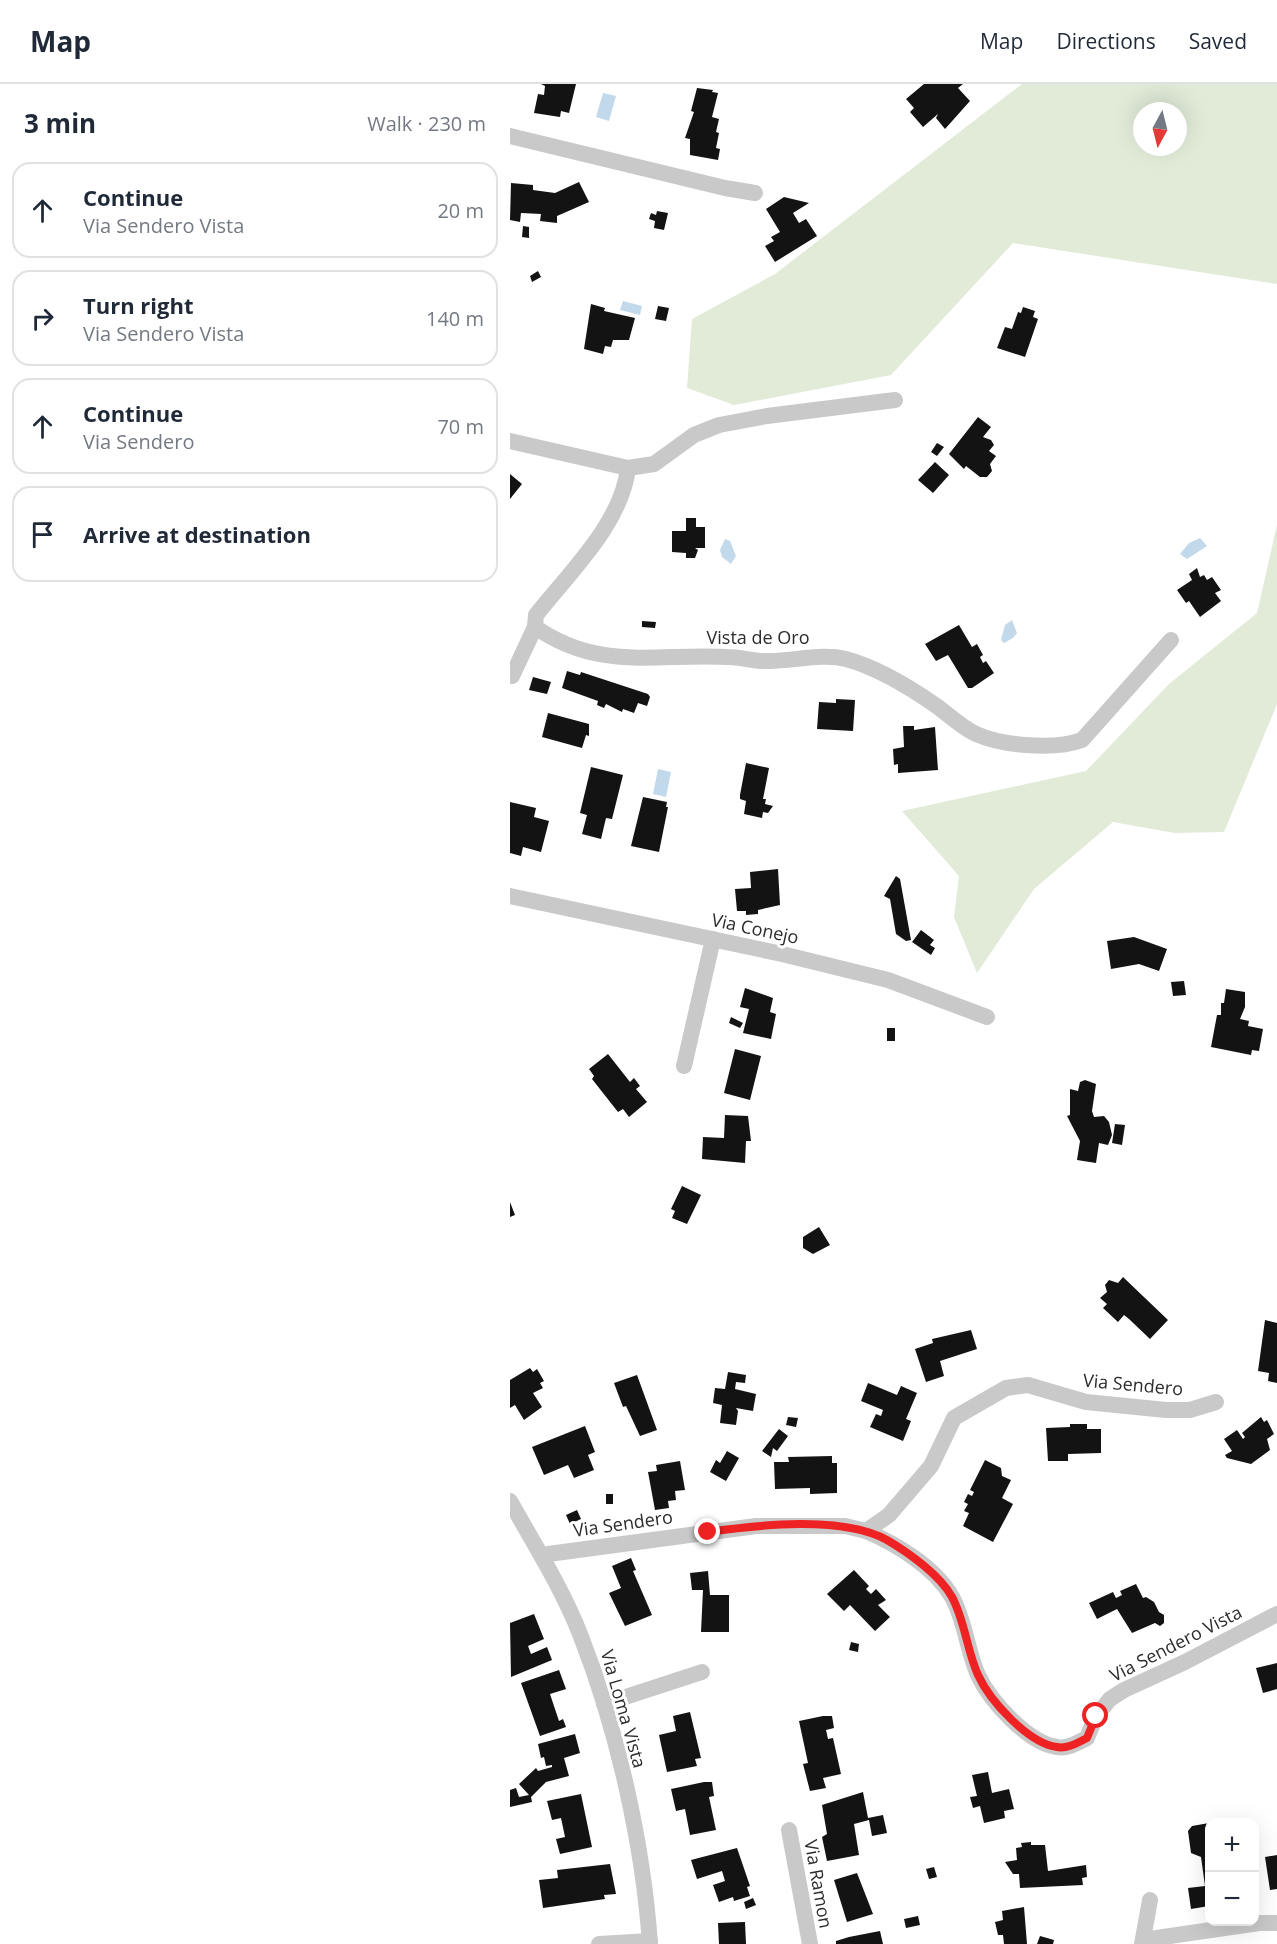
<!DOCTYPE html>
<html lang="en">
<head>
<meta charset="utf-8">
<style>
	body { margin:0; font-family:"Open Sans",sans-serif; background:#f6f6f7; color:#1f2937 }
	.controls { position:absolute; right:18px; bottom:18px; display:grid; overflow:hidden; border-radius:12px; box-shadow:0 6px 24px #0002 }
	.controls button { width:54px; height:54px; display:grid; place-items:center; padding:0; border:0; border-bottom:2px solid #e0e1e3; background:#fff; color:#1f2937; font:30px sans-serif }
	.compass { position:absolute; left:623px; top:18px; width:54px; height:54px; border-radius:50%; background:#fff; box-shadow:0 6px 24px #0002; rotate:187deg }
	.stop { position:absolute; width:18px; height:18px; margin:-14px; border:4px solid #ef2223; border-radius:50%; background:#fff }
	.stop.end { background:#ef2223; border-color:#fff; box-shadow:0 2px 6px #0008 }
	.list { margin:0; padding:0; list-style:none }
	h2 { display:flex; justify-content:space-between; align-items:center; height:78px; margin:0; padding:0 24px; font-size:26px }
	h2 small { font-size:20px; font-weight:400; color:#747a83 }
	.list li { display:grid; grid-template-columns:39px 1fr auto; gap:18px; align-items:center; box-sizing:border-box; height:96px; margin:0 12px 12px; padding:0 12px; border:2px solid #e0e1e3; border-radius:18px }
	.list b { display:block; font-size:22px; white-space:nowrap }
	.list p { margin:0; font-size:20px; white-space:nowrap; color:#747a83 }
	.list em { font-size:20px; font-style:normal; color:#747a83 }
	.icon { flex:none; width:33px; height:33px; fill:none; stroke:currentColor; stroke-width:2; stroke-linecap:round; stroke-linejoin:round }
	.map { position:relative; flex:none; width:767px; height:1860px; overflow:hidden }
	header { display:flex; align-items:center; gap:36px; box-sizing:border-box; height:84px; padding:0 30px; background:#fff; border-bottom:2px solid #e0e1e3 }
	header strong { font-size:28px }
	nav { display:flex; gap:33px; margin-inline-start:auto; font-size:21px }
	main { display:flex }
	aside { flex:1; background:#fff }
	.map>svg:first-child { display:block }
	.green { fill:#e1ebd8; fill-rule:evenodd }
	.water { fill:#c2d9ec }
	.building { fill:#131313 }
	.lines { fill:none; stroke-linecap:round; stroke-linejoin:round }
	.minor { stroke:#c9c9c9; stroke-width:16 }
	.route { stroke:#ef2223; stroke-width:8 }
	.labels { text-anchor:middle; stroke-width:6; stroke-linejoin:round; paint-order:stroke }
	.street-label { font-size:18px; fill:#2c2c2c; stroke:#fff }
</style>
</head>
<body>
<header>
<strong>Map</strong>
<nav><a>Map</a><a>Directions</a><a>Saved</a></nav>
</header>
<main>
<aside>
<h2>3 min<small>Walk · 230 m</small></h2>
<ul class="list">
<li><svg class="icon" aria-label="ahead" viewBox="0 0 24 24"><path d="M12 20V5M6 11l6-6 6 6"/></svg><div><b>Continue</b><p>Via Sendero Vista</p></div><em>20 m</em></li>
<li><svg class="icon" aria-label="right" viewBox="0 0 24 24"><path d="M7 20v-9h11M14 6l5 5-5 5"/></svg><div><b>Turn right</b><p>Via Sendero Vista</p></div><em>140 m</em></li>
<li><svg class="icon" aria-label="ahead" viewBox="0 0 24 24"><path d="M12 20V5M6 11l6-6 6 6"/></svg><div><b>Continue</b><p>Via Sendero</p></div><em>70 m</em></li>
<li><svg class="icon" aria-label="arrive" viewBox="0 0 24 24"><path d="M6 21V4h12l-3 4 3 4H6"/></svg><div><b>Arrive at destination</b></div></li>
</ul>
</aside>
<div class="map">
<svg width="767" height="1860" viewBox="0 0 767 1860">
	<rect width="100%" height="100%" fill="#fff"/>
	<!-- green -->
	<g class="green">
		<path d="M512,0H767V200L503,159L381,291L224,321L177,304L182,235L265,190ZM632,27H668V63H632Z"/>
		<polygon points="767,441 767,620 714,748 665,749 603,738 524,805 467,889 444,833 449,792 392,727 576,687 659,600 747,529"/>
	</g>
	<!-- water -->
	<g class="water">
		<polygon points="93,9 106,12 99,37 86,33"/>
		<polygon points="113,217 132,222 130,231 110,226"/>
		<polygon points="690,454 697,462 677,475 670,470 679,459"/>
		<polygon points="215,455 220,457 226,472 221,480 212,473 210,466"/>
		<polygon points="502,536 507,549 503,554 494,559 491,556 495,541"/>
		<polygon points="148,685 161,688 156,713 143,710"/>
	</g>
	<!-- building -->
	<g class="building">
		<polygon points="31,0 66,0 59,29 51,27 50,33 24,29 28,10 34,11 35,2"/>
		<polygon points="414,0 453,0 448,4 460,17 435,45 426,34 428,30 413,43 400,28 404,24 396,15"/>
		<polygon points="187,4 203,6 202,8 208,9 202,33 209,35 206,48 209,49 206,64 210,65 208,76 180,71 180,55 175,54 184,28 181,27"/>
		<polygon points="69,98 79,118 47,132 47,139 30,137 31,130 11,129 10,138 0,136 1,99 23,101 23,106 45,109"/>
		<polygon points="274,113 299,119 283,129 289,139 296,135 307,152 265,178 255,162 264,157 261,153 270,148 256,125"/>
		<polygon points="147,127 158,129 154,146 144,144 145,137 139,135 141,129 146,131"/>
		<polygon points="13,142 19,143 19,154 12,153"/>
		<polygon points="28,187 31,193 22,198 20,192"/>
		<polygon points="81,220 95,224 94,227 125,234 119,256 103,256 101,263 95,262 93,270 74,265"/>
		<polygon points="148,222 159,224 156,237 145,235"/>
		<polygon points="513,223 525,227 523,233 528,235 515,273 487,264 495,243 502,245 508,228 511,229"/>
		<polygon points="468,333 481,343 473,353 481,356 484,361 479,367 486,372 480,380 482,387 477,393 470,393 456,382 454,385 439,370"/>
		<polygon points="427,359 434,363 427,372 421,368"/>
		<polygon points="425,378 439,391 423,409 408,396"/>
		<polygon points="0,390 12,400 0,415"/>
		<polygon points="176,434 186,434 186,443 195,443 195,464 185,464 188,466 185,474 176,474 176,469 162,468 162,447 176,447"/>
		<polygon points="687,484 690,493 694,491 697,496 702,493 711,506 705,509 711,517 690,533 679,517 676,519 667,506 682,496 679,490"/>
		<polygon points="132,537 146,538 145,544 132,543"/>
		<polygon points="449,541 462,563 467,560 473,571 470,573 473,579 476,577 484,589 462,604 458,604 438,571 426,577 415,560"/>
		<polygon points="57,587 70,591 71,588 138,610 140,613 137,622 128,619 124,629 113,625 112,628 96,620 94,624 87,621 88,617 52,604"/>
		<polygon points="23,593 41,598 37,610 19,606"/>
		<polygon points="326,615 345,616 343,647 307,645 309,618 326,619"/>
		<polygon points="38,629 79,640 79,652 76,651 72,664 32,653"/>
		<polygon points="393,642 404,642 404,646 425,643 428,686 388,689 388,680 384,681 383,665 394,663"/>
		<polygon points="236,679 259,684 253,715 256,715 255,720 263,722 258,729 253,728 252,734 234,730 236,717 230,715 230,711"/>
		<polygon points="81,683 113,691 102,735 96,734 91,755 72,750 77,731 70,729"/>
		<polygon points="133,713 157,718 156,723 158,723 149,768 121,762"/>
		<polygon points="0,718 26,724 24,733 39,737 31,768 13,763 11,772 0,769"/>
		<polygon points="268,785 270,821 248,826 248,830 236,831 236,827 227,827 225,805 241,804 240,788"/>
		<polygon points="386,792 390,795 401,856 396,857 386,850 380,815 374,812"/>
		<polygon points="411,846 424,856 420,861 425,864 421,871 402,858"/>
		<polygon points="624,853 657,865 649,887 629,880 601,885 597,857"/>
		<polygon points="674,897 676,911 663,912 661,898"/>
		<polygon points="235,904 263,914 260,928 266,930 261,955 233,949 239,925 230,923"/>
		<polygon points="716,905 735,908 735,923 730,935 739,937 738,942 753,945 749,967 742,966 741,971 701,963 707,931 711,931 711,919 714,919"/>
		<polygon points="221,933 233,939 230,944 219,939"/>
		<rect x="377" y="944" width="8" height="13"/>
		<polygon points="225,965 251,972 240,1016 214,1009"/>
		<polygon points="98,970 120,998 124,994 130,1002 126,1005 137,1018 119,1033 113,1025 108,1028 82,995 84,992 79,985"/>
		<polygon points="575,996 586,1000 582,1027 584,1033 594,1032 599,1038 602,1051 598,1061 589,1059 586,1079 567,1076 570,1057 557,1032 560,1031 560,1005 568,1007 570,998"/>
		<polygon points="215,1031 238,1032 241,1057 236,1057 235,1079 192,1075 193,1053 214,1054"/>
		<polygon points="605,1040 615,1041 612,1061 602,1059"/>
		<polygon points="172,1102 191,1111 177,1140 162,1134 165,1127 161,1125"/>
		<polygon points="0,1118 5,1131 0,1133"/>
		<polygon points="309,1143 320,1161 303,1170 293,1164 293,1153"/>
		<polygon points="613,1193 658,1236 640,1255 619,1235 614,1231 608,1238 593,1224 597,1220 590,1214 597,1208 595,1201 599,1196 608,1199"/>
		<polygon points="755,1236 767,1239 767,1299 758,1297 759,1289 748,1287"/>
		<polygon points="461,1246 467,1265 430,1277 434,1292 416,1298 405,1265 423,1259 422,1255"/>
		<polygon points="20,1284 23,1288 27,1285 34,1297 30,1299 33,1304 23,1309 32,1323 14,1336 5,1321 0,1324 0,1296"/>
		<polygon points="218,1288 236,1291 235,1299 226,1298 225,1305 246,1310 243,1327 226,1324 228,1327 226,1341 210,1339 212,1321 203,1319 205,1304 215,1305"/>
		<polygon points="127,1291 147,1346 130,1352 116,1322 113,1323 104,1299"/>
		<polygon points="358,1299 387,1311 391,1302 407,1309 396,1335 401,1337 393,1357 360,1343 366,1330 371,1332 373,1326 351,1317"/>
		<polygon points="278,1333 288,1334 286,1343 276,1341"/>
		<polygon points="751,1333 754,1338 757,1336 764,1350 757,1355 760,1366 741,1380 717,1374 715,1371 722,1367 714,1355 727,1346 733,1355 735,1353 732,1349"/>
		<polygon points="560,1340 577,1340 577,1345 591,1345 591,1369 558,1370 558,1377 538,1377 536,1344 560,1343"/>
		<polygon points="75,1342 85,1368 78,1371 84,1386 64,1394 58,1381 34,1391 22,1363"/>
		<polygon points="269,1345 278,1352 267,1367 263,1364 261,1373 252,1367"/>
		<polygon points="217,1367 229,1374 216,1397 200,1388 206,1376 210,1379"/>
		<polygon points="322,1372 322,1379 327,1379 327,1409 300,1410 300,1404 265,1405 264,1378 279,1378 278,1373"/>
		<polygon points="475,1376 491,1384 492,1392 501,1396 492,1414 503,1420 483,1458 453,1442 459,1429 454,1427 458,1420 454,1418 458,1410 462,1412 464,1408 460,1406"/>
		<polygon points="170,1377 175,1406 165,1407 166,1416 158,1417 159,1424 145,1426 138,1388 147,1387 146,1381"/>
		<rect x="96" y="1410" width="7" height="10"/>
		<polygon points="67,1426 71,1435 60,1440 56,1431"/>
		<polygon points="121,1474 126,1486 123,1487 142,1531 115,1542 99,1509 111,1504 102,1482"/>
		<polygon points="344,1486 359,1502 356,1505 361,1510 366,1505 376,1516 368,1521 380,1533 365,1547 340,1521 334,1527 317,1510"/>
		<polygon points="198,1487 200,1511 219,1511 219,1548 191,1548 193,1506 182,1506 180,1489"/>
		<polygon points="626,1500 633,1514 636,1513 644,1518 649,1528 654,1531 654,1539 650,1542 645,1539 622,1549 607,1525 587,1535 579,1519 603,1508 606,1514 612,1511 610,1507"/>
		<polygon points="24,1530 34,1555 18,1562 21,1570 37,1563 42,1576 1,1593 0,1539"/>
		<polygon points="341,1558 349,1560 348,1568 339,1566"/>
		<polygon points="767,1579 767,1605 753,1609 746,1584"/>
		<polygon points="49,1586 56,1605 40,1610 49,1637 53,1635 56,1643 30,1652 11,1599"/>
		<polygon points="180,1628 191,1674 185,1675 187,1682 157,1688 149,1651 166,1647 163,1632"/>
		<polygon points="313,1632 322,1632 324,1644 316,1646 318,1655 323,1654 331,1690 313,1694 316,1704 300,1707 293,1680 298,1679 289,1637"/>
		<polygon points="65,1650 70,1669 54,1674 59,1692 36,1698 21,1713 22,1718 0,1723 0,1706 6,1704 9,1713 19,1711 9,1700 26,1684 28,1687 42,1683 42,1681 36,1682 34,1673 31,1674 28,1660"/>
		<polygon points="478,1688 482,1709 499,1705 504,1725 494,1727 495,1734 474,1739 470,1722 463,1724 460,1713 467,1712 462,1691"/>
		<polygon points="194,1698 202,1698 204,1712 199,1713 206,1746 180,1751 175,1725 166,1727 161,1705"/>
		<polygon points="353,1708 358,1734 373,1731 377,1749 362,1752 359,1736 344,1740 349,1771 317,1777 312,1753 317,1750 312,1721"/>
		<polygon points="71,1710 82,1763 50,1770 46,1755 55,1753 51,1734 42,1736 37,1717"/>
		<polygon points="699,1739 699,1822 681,1825 678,1804 695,1802 691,1773 681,1769 678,1747 682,1742"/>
		<polygon points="521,1758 521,1761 535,1761 538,1787 576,1781 577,1793 572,1794 573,1801 510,1804 509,1790 503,1790 495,1778 507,1776 506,1764 512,1763 511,1759"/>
		<polygon points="227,1764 240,1802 237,1803 240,1812 224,1817 223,1813 209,1818 203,1801 215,1797 212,1787 187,1795 181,1776"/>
		<polygon points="767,1771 767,1805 760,1806 755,1773"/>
		<polygon points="100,1780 106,1810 94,1811 95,1815 33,1824 29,1796 48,1794 47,1786"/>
		<polygon points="424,1783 427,1793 419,1795 416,1785"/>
		<polygon points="347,1789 363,1830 337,1838 324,1796"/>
		<polygon points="243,1814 246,1821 236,1825 234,1818"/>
		<polygon points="514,1823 517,1860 494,1860 493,1851 488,1851 485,1838 493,1836 492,1827"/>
		<polygon points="408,1832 410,1841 396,1844 394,1835"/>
		<polygon points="235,1838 236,1860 209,1860 208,1839"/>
		<polygon points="370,1847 373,1860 326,1860 326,1857 339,1853"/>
		<polygon points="530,1852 544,1856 543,1860 527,1860"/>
	</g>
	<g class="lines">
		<!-- minor -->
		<g class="minor">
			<polyline points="0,52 215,104 245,109"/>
			<path d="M0,357L118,384C112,439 59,489 26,531L25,543C90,588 146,569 218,573C232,573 245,578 259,577C284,577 312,569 336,575C369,584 401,604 428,623C440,632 453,644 466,650C493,662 545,666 572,656L661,556"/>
			<polyline points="118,384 144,380 184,351 209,341 257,332 385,316"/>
			<polyline points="2,592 25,543"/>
			<polyline points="0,812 272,870 378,896 477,933"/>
			<polyline points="174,982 203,855"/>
			<path d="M0,1417C24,1460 52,1504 70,1550C107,1644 133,1759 140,1860"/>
			<path d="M356,1447C386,1460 425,1483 442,1513C455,1536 457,1566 468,1591C480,1617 518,1659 547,1663C558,1665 567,1659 577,1654L586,1632L600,1615L614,1606L675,1578L767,1530"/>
			<polyline points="31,1471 246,1442 335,1442 356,1447 379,1431 421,1382 444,1334 496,1304 518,1301 576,1318 656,1326 680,1326 706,1318"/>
			<polyline points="94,1620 192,1588"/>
			<polyline points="279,1746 300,1860"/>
			<polyline points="633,1856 749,1839 767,1839"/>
			<polyline points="89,1860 140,1857"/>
			<polyline points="632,1860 640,1816"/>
		</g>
	</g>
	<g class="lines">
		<!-- route -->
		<path class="route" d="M198,1448C248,1441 332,1431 377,1456C399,1469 430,1491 442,1513C455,1537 457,1567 468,1591C480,1617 518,1659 547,1663C557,1665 567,1659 577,1654L586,1632"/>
	</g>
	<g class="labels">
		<!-- street labels -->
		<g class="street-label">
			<text x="248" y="560">Vista de Oro</text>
			<text transform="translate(245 845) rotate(12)" y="6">Via Conejo</text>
			<text transform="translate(623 1301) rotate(5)" y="6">Via Sendero</text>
			<text transform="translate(113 1440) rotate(-8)" y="6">Via Sendero</text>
			<text transform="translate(666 1560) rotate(-27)" y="6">Via Sendero Vista</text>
			<text transform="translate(113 1625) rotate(74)" y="6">Via Loma Vista</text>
			<text transform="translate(308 1800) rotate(80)" y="6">Via Ramon</text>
		</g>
	</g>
</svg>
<div class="controls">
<button>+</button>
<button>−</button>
</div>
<svg class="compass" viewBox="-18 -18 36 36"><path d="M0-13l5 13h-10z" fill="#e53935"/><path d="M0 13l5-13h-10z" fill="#747a83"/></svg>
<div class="stop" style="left:586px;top:1632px"></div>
<div class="stop end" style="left:198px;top:1448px"></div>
</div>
</main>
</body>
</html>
